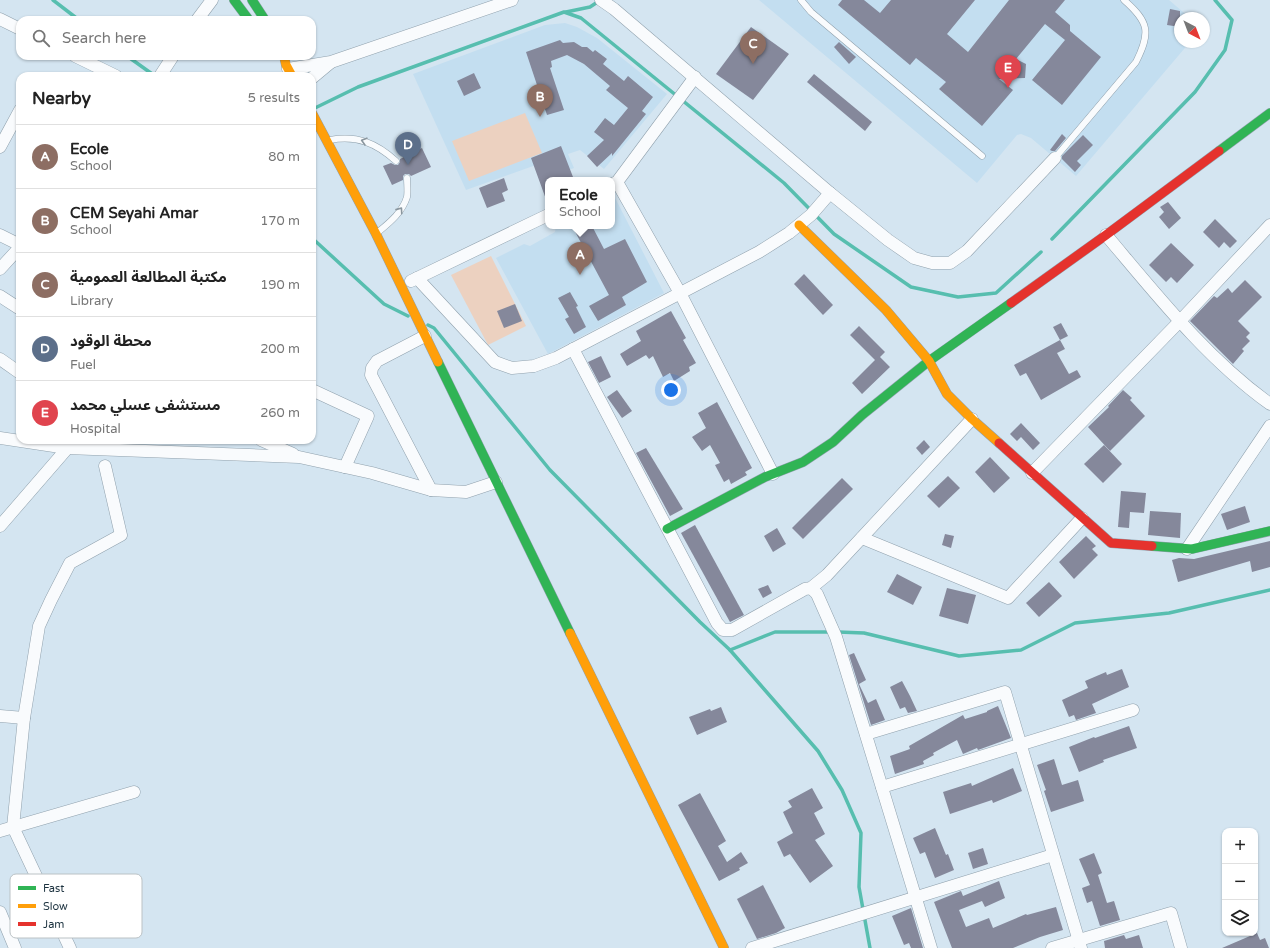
<!DOCTYPE html>
<html lang="en">
<head>
<meta charset="utf-8">
<style>
	body { margin:0; font-family:"Varela Round","Noto Sans Arabic",sans-serif; background:#f2f2f2; color:#222 }
	.controls { position:absolute; right:12px; bottom:12px; display:grid; overflow:hidden; border-radius:8px; box-shadow:0 1px 3px #0004 }
	.controls button { width:36px; height:36px; display:grid; place-items:center; padding:0; border:0; border-bottom:1px solid #e0e0e0; background:#fff; color:#222; font:20px sans-serif }
	.compass { position:absolute; left:1174px; top:12px; width:36px; height:36px; border-radius:50%; background:#fff; box-shadow:0 1px 3px #0004; rotate:138deg }
	.you { position:absolute; left:671px; top:390px; width:14px; height:14px; margin:-10px; border:3px solid #fff; border-radius:50%; background:#1a73e8; box-shadow:0 0 0 6px #1a73e833 }
	.badge { display:grid; place-items:center; width:26px; height:26px; border-radius:50%; background:#111827; color:#fff; font-size:13px; font-weight:700 }
	.pin { position:absolute; translate:-50% -33px; filter:drop-shadow(0 1px 2px #0008) }
	.pin::after { content:''; position:absolute; top:21px; width:14px; height:12px; background:inherit; clip-path:polygon(0 0,100% 0,50% 100%) }
	.popup { position:absolute; left:545px; top:177px; width:70px; height:52px; box-sizing:border-box; display:grid; place-content:center; border-radius:8px; background:#fff; filter:drop-shadow(0 1px 3px #0005); font-size:13px; white-space:nowrap; color:#767676 }
	.popup b { font-size:15px; color:#222 }
	.popup::after { content:''; position:absolute; left:50%; top:100%; margin-left:-8px; border:8px solid transparent; border-top-color:#fff }
	.list { margin:0; padding:0; list-style:none }
	h2 { display:flex; justify-content:space-between; align-items:center; height:52px; margin:0; padding:0 16px; font-size:17px }
	h2 small { font-size:13px; font-weight:400; color:#767676 }
	.list li { display:grid; grid-template-columns:26px 1fr auto; gap:12px; align-items:center; box-sizing:border-box; height:64px; padding:0 16px; border-top:1px solid #e0e0e0 }
	.list b { display:block; font-size:15px; white-space:nowrap }
	.list p { margin:0; font-size:13px; white-space:nowrap; color:#767676 }
	.list em { font-size:13px; font-style:normal; color:#767676 }
	.icon { flex:none; width:22px; height:22px; fill:none; stroke:currentColor; stroke-width:2; stroke-linecap:round; stroke-linejoin:round }
	.map { position:relative; flex:none; width:1270px; height:948px; overflow:hidden }
	.search { position:absolute; background:#fff; box-shadow:0 1px 3px #0004; left:16px; top:16px; width:300px; height:44px; display:flex; align-items:center; gap:10px; box-sizing:border-box; padding:0 14px; border-radius:12px; color:#767676; font-size:15px }
	.panel { position:absolute; background:#fff; box-shadow:0 1px 3px #0004; left:16px; top:72px; width:300px; height:372px; border-radius:12px }
	.map>svg:first-child { display:block }
	.built { fill:#c3def0 }
	.green { fill:#ecd1c0 }
	.lines { fill:none; stroke-linecap:round; stroke-linejoin:round }
	.stream { stroke:#57beaf; stroke-width:3.5 }
	.building { fill:#85889b }
	.lane-casing { stroke:#90a1ad; stroke-width:7 }
	.street-casing { stroke:#90a1ad; stroke-width:13 }
	.fast-casing { stroke:#90a1ad; stroke-width:10 }
	.slow-casing { stroke:#90a1ad; stroke-width:10 }
	.jam-casing { stroke:#90a1ad; stroke-width:10 }
	.lane { stroke:#f9fbfd; stroke-width:6 }
	.street { stroke:#f9fbfd; stroke-width:12 }
	.fast { stroke:#30b455; stroke-width:9 }
	.slow { stroke:#ff9f0a; stroke-width:9 }
	.jam { stroke:#e5322d; stroke-width:9 }
	.oneway { stroke:#8a969e }
	.key { fill:#fff; stroke:#bbc2c5; stroke-width:1 }
	.key-label { font-size:11px; fill:#1c323f }
</style>
</head>
<body>
<div class="map">
<svg width="1270" height="948" viewBox="0 0 1270 948">
	<rect width="100%" height="100%" fill="#d4e5f1"/>
	<!-- built -->
	<g class="built">
		<polygon points="759,0 1169,0 1190,18 1180,18 1180,42 1190,42 1076,176 1031,138 1021,134 1017,135 977,183"/>
		<polygon points="565,23 577,27 597,38 667,94 604,169 580,150 568,154 574,168 542,180 536,165 466,190 413,74 545,25"/>
		<polygon points="612,196 614,196 664,293 548,354 496,258 524,244 530,246 555,232 556,226 612,226"/>
	</g>
	<!-- green -->
	<g class="green">
		<polygon points="525,113 542,153 469,181 452,141"/>
		<polygon points="491,256 526,326 488,345 451,275"/>
	</g>
	<g class="lines">
		<!-- stream -->
		<g class="stream">
			<polyline points="53,0 79,20"/>
			<polyline points="566,12 590,7 599,1"/>
			<polyline points="127,56 155,76"/>
			<polyline points="315,108 358,87 564,12 581,18 784,183 834,234 911,287 958,297 996,293 1041,252"/>
			<polyline points="312,238 384,304 408,316"/>
			<polyline points="1052,239 1195,92 1225,50 1232,20 1215,0"/>
			<polyline points="428,325 434,328 550,470 700,622 730,650 818,751 842,790 861,833 859,887 870,948"/>
			<polyline points="838,632 864,633 959,656 1021,650 1075,623 1169,613 1270,590"/>
			<polyline points="730,650 775,632 831,632"/>
		</g>
	</g>
	<!-- building -->
	<g class="building">
		<polygon points="842,0 864,0 880,13 891,0 975,0 947,34 968,52 1009,0 1065,0 1055,12 1070,25 1070,31 1101,57 1062,105 1032,80 1065,40 1045,24 1016,59 1026,64 1025,78 999,79 1013,90 982,126 939,89 946,82 916,58 910,65 838,5"/>
		<polygon points="1170,9 1180,11 1180,27 1167,25"/>
		<polygon points="751,27 789,54 753,100 716,74"/>
		<polygon points="560,40 563,43 574,42 582,47 587,47 593,52 595,50 607,59 603,64 624,81 628,76 653,97 642,111 646,114 612,156 612,153 597,167 587,156 604,140 594,132 605,118 614,125 628,108 606,90 610,86 584,64 567,55 551,61 552,67 550,68 564,110 547,115 526,52"/>
		<polygon points="839,42 856,57 849,64 834,47"/>
		<polygon points="474,73 481,88 464,96 457,81"/>
		<polygon points="814,74 872,122 865,131 807,82"/>
		<polygon points="1062,134 1066,138 1055,151 1052,151 1050,150"/>
		<polygon points="1083,135 1093,145 1077,161 1081,165 1075,172 1062,159 1062,156"/>
		<polygon points="561,146 573,177 566,180 548,180 547,202 531,158"/>
		<polygon points="422,148 431,167 411,176 409,174 405,174 403,176 403,180 392,185 383,166 391,163 395,165 398,165 400,162 400,159"/>
		<polygon points="504,178 508,190 502,193 505,201 487,208 479,188"/>
		<polygon points="1168,202 1181,218 1169,229 1159,217 1164,212 1160,207"/>
		<polygon points="1215,219 1237,241 1230,248 1224,242 1219,248 1203,232"/>
		<polygon points="572,226 592,226 604,249 625,239 647,282 622,297 626,305 598,321 589,306 609,295"/>
		<polygon points="1171,243 1194,265 1177,283 1171,277 1166,282 1149,265"/>
		<polygon points="804,274 833,305 823,315 794,284"/>
		<polygon points="1245,280 1262,297 1238,321 1250,333 1246,337 1250,341 1242,349 1244,351 1233,364 1190,321 1214,296 1217,298 1228,288 1232,293"/>
		<polygon points="570,292 578,306 576,307 586,327 574,334 565,319 569,317 558,298"/>
		<polygon points="515,304 522,321 504,328 497,311"/>
		<polygon points="671,311 686,338 683,340 696,363 689,367 690,371 674,381 670,373 663,377 653,356 649,359 646,355 627,366 620,354 641,341 636,331"/>
		<polygon points="1061,323 1068,336 1060,340 1065,349 1057,353 1069,374 1077,370 1081,377 1041,400 1026,373 1020,376 1014,365 1060,340 1053,327"/>
		<polygon points="859,326 885,352 880,357 890,367 862,394 852,383 875,360 850,335"/>
		<polygon points="601,356 611,377 599,383 588,362"/>
		<polygon points="617,390 632,411 622,418 607,397"/>
		<polygon points="1123,390 1132,398 1130,400 1145,416 1110,451 1088,427 1109,407 1108,406"/>
		<polygon points="717,402 752,468 745,472 747,475 731,484 729,479 724,482 715,465 720,463 710,445 702,451 692,437 706,428 698,413"/>
		<polygon points="1021,423 1040,443 1033,450 1021,437 1017,441 1010,434"/>
		<polygon points="924,440 930,447 922,455 916,448"/>
		<polygon points="1104,445 1122,464 1103,483 1084,464"/>
		<polygon points="646,448 683,509 670,516 636,453"/>
		<polygon points="990,457 1010,478 994,493 975,472"/>
		<polygon points="948,476 960,488 939,508 927,496"/>
		<polygon points="842,478 853,489 803,539 792,528"/>
		<polygon points="1121,491 1146,493 1144,513 1130,512 1129,528 1118,527"/>
		<polygon points="1245,506 1250,522 1227,530 1221,514"/>
		<polygon points="1150,511 1181,513 1180,538 1148,535"/>
		<polygon points="695,525 744,615 730,622 681,533"/>
		<polygon points="777,528 786,544 773,552 764,536"/>
		<polygon points="945,534 954,536 951,548 942,545"/>
		<polygon points="1086,536 1096,546 1092,549 1098,555 1074,579 1059,562"/>
		<polygon points="1270,541 1270,567 1252,572 1250,561 1178,582 1172,560 1179,558 1194,559"/>
		<polygon points="897,574 922,587 913,605 887,592"/>
		<polygon points="1049,582 1062,596 1039,617 1026,603"/>
		<polygon points="768,585 772,593 763,598 758,589"/>
		<polygon points="947,588 976,595 968,624 939,616"/>
		<polygon points="854,653 866,680 859,684 868,703 876,699 885,720 871,725 849,655"/>
		<polygon points="1122,669 1129,687 1092,704 1096,713 1076,720 1074,715 1069,717 1062,700 1088,688 1085,681 1106,672 1107,675"/>
		<polygon points="902,681 910,696 917,711 908,713 905,707 900,709 890,687"/>
		<polygon points="998,706 1011,738 978,750 977,748 963,754 957,740 933,753 934,755 923,761 924,764 895,774 890,756 910,749 909,746 963,715 965,719 987,712 987,711"/>
		<polygon points="721,707 727,722 697,735 689,717 710,709 711,711"/>
		<polygon points="1129,726 1137,748 1103,760 1104,762 1079,772 1069,747 1094,737 1095,738"/>
		<polygon points="1054,759 1062,785 1078,780 1084,801 1051,812 1044,791 1046,790 1037,765"/>
		<polygon points="1013,768 1022,791 993,803 992,800 950,814 943,792 971,783 972,786"/>
		<polygon points="812,788 823,808 814,813 825,834 815,840 833,866 810,883 790,854 784,857 777,842 793,833 783,812 792,807 788,801"/>
		<polygon points="700,793 726,841 718,846 727,862 741,852 748,863 739,868 740,870 719,881 678,805"/>
		<polygon points="935,828 946,855 948,854 954,870 935,878 925,852 920,854 913,838"/>
		<polygon points="983,848 988,864 973,869 968,853"/>
		<polygon points="1094,853 1102,873 1098,875 1107,903 1114,901 1120,920 1100,926 1092,901 1087,903 1082,888 1090,885 1079,859"/>
		<polygon points="999,881 1005,898 985,907 982,901 959,910 966,927 989,918 993,928 1026,914 1027,915 1056,907 1063,930 1040,937 1013,948 952,948 934,902 961,891 963,896"/>
		<polygon points="763,885 785,928 776,933 757,939 737,899"/>
		<polygon points="911,908 923,948 911,948 909,943 904,945 892,916"/>
		<polygon points="1257,933 1260,940 1265,938 1269,948 1222,948"/>
		<polygon points="1124,935 1126,939 1139,935 1143,948 1105,948 1104,941"/>
	</g>
	<g class="lines">
		<!-- lane casing -->
		<g class="lane-casing">
			<g id="lane">
				<polyline points="801,0 811,12 982,156"/>
				<path d="M330,140C357,135 376,143 396,161"/>
				<path d="M1055,158L1136,62C1151,32 1149,22 1124,0"/>
				<path d="M377,233C389,223 402,213 407,197C408,191 407,184 407,178"/>
			</g>
		</g>
		<!-- street casing -->
		<g class="street-casing">
			<g id="street">
				<polyline points="601,0 614,9 830,193 888,240 914,258 932,263 950,263 967,251 1055,158"/>
				<polyline points="0,19 20,29"/>
				<polyline points="197,20 212,0"/>
				<polyline points="75,56 116,76"/>
				<polyline points="288,69 331,62 512,0"/>
				<polyline points="160,76 173,56"/>
				<polyline points="312,78 330,63"/>
				<polyline points="0,147 20,110"/>
				<polyline points="617,182 680,293 773,474"/>
				<polyline points="612,184 617,182 695,77"/>
				<polyline points="0,235 20,245"/>
				<path d="M1106,235C1156,294 1206,358 1270,404"/>
				<polyline points="0,269 20,247"/>
				<polyline points="417,278 495,362 512,368 534,366 556,358 759,252 789,233 811,215 830,193"/>
				<polyline points="411,281 548,215"/>
				<polyline points="0,296 20,309"/>
				<polyline points="425,336 377,361 372,368 371,375 431,490"/>
				<polyline points="573,349 717,623 723,630 732,630 805,589 811,588 827,575 972,419"/>
				<polyline points="0,359 20,373"/>
				<polyline points="312,390 368,416 345,467"/>
				<polyline points="0,438 67,448 299,457 372,473 431,490 466,492 496,482"/>
				<polyline points="261,440 293,454"/>
				<polyline points="1032,473 1180,321 1270,225"/>
				<polyline points="0,526 71,444"/>
				<polyline points="862,538 1008,598 1082,518"/>
				<polyline points="1187,549 1270,426"/>
				<polyline points="811,588 817,594 836,637 931,948"/>
				<polyline points="0,716 24,718"/>
				<polyline points="866,734 1005,692 1081,948"/>
				<polyline points="882,787 1133,710"/>
				<polyline points="0,831 134,792"/>
				<polyline points="0,912 15,948"/>
				<polyline points="70,948 13,827 24,718 39,626 51,600 70,563 121,535 105,466"/>
				<polyline points="752,948 1053,855"/>
				<polyline points="1052,948 1171,913 1181,948"/>
			</g>
		</g>
		<!-- fast casing -->
		<g class="fast-casing">
			<g id="fast">
				<polyline points="234,0 249,20"/>
				<polyline points="252,0 265,20"/>
				<polyline points="1219,151 1270,113"/>
				<polyline points="438,362 570,633"/>
				<polyline points="667,529 765,477 803,462 833,442 862,415 929,361 1011,303"/>
				<polyline points="1152,546 1192,549 1270,531"/>
			</g>
		</g>
		<!-- slow casing -->
		<g class="slow-casing">
			<g id="slow">
				<polyline points="284,56 286,65 292,76"/>
				<polyline points="312,113 376,234 438,362"/>
				<polyline points="799,225 886,310 929,361 947,394 972,419 999,443"/>
				<polyline points="570,633 724,948"/>
			</g>
		</g>
		<!-- jam casing -->
		<g class="jam-casing">
			<g id="jam">
				<polyline points="1011,303 1106,235 1219,151"/>
				<polyline points="999,443 1111,543 1152,546"/>
			</g>
		</g>
		<!-- lane -->
		<use href="#lane" class="lane"/>
		<!-- street -->
		<use href="#street" class="street"/>
		<!-- fast -->
		<use href="#fast" class="fast"/>
		<!-- slow -->
		<use href="#slow" class="slow"/>
		<!-- jam -->
		<use href="#jam" class="jam"/>
	</g>
	<!-- one-way arrows -->
	<defs><path id="oneway-chevron" d="M-2-3.5L2.5 0L-2 3.5" fill="none" stroke-width="1.6" stroke-linecap="round" stroke-linejoin="round"/></defs>
	<g class="oneway">
		<use href="#oneway-chevron" transform="translate(364 141) rotate(-164)"/>
		<use href="#oneway-chevron" transform="translate(400 210) rotate(-55)"/>
	</g>
	<!-- legend -->
	<rect x="10" y="874" width="132" height="64" rx="6" class="key"/>
	<rect x="18" y="886" width="18" height="4" fill="#30b455"/>
	<rect x="18" y="904" width="18" height="4" fill="#ff9f0a"/>
	<rect x="18" y="922" width="18" height="4" fill="#e5322d"/>
	<g class="key-label">
		<text x="43" y="892">Fast</text>
		<text x="43" y="910">Slow</text>
		<text x="43" y="928">Jam</text>
	</g>
</svg>
<div class="controls">
<button>+</button>
<button>−</button>
<button><svg class="icon" aria-label="layers" viewBox="0 0 24 24"><path d="M12 4l9 5-9 5-9-5zM3 14l9 5 9-5"/></svg></button>
</div>
<svg class="compass" viewBox="-18 -18 36 36"><path d="M0-13l5 13h-10z" fill="#e53935"/><path d="M0 13l5-13h-10z" fill="#767676"/></svg>
<div class="you"></div>
<div class="pin badge" style="left:580px;top:275px;background:#8d6e63">A</div>
<div class="popup"><b>Ecole</b>School</div>
<div class="pin badge" style="left:540px;top:117px;background:#8d6e63">B</div>
<div class="pin badge" style="left:753px;top:64px;background:#8d6e63">C</div>
<div class="pin badge" style="left:408px;top:165px;background:#5c6f8a">D</div>
<div class="pin badge" style="left:1008px;top:88px;background:#e0444e">E</div>
<div class="search"><svg class="icon" aria-label="search" viewBox="0 0 24 24"><circle cx="10" cy="10" r="6"/><path d="M15 15l6 6"/></svg>Search here</div>
<section class="panel">
<h2>Nearby<small>5 results</small></h2>
<ul class="list">
<li><span class="badge" style="background:#8d6e63">A</span><div><b>Ecole</b><p>School</p></div><em>80 m</em></li>
<li><span class="badge" style="background:#8d6e63">B</span><div><b>CEM Seyahi Amar</b><p>School</p></div><em>170 m</em></li>
<li><span class="badge" style="background:#8d6e63">C</span><div><b>مكتبة المطالعة العمومية</b><p>Library</p></div><em>190 m</em></li>
<li><span class="badge" style="background:#5c6f8a">D</span><div><b>محطة الوقود</b><p>Fuel</p></div><em>200 m</em></li>
<li><span class="badge" style="background:#e0444e">E</span><div><b>مستشفى عسلي محمد</b><p>Hospital</p></div><em>260 m</em></li>
</ul>
</section>
</div>
</body>
</html>
